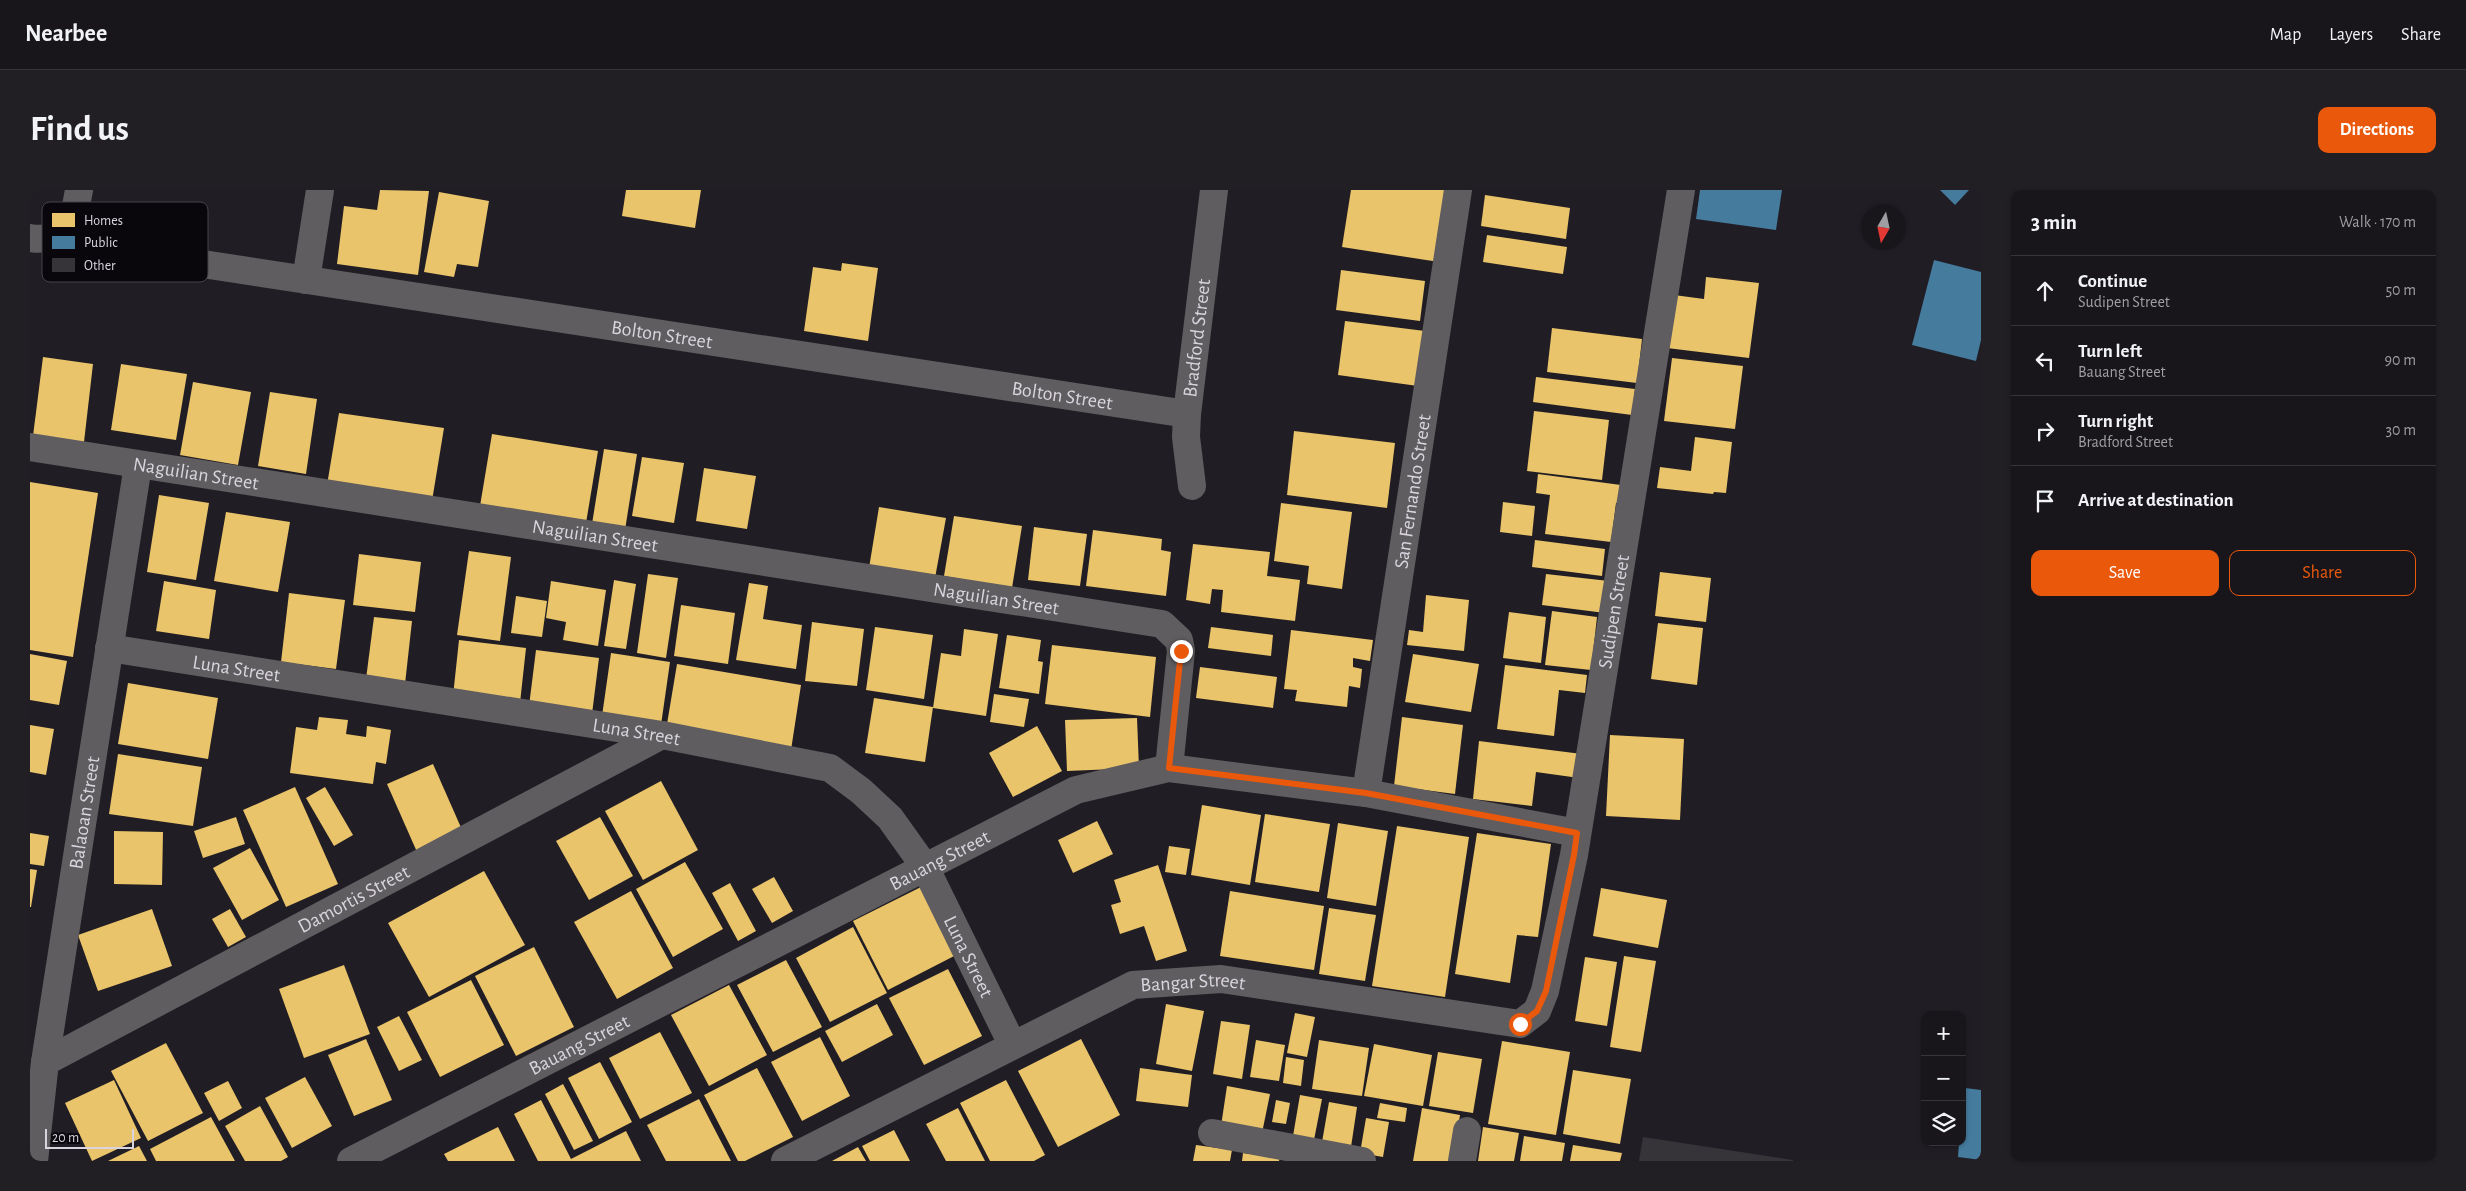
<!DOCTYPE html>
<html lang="en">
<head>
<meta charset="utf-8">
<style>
	body { margin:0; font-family:"Alegreya Sans",sans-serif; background:#221f24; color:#f1f3f6 }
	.controls { position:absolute; right:15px; bottom:15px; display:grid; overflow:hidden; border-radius:10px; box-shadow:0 1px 4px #0004 }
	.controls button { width:45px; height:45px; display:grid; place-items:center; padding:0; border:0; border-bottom:1px solid #37353a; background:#19161b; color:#f1f3f6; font:25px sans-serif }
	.compass { position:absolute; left:1831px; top:15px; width:45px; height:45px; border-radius:50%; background:#19161b; box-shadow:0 1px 4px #0004; rotate:189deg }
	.scale { position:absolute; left:15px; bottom:12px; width:89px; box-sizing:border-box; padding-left:5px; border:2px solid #d9d4dd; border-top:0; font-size:14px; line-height:18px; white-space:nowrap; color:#d9d4dd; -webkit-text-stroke:4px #09070c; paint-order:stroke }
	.stop { position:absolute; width:15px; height:15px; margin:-11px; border:4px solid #ea580c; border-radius:50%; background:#fff }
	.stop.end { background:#ea580c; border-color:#fff; box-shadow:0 1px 5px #0008 }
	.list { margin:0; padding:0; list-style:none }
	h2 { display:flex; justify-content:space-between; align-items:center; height:65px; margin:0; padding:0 20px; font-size:21px }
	h2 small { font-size:16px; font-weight:400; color:#9f9fa3 }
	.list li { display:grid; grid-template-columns:32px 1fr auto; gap:15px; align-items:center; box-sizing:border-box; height:70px; padding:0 20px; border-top:1px solid #37353a }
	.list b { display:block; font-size:19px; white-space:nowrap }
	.list p { margin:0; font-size:16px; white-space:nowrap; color:#9f9fa3 }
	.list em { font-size:16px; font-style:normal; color:#9f9fa3 }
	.actions { display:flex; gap:10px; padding:15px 20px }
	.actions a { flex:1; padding:11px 0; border:1px solid #ea580c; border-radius:10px; text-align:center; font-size:18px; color:#ea580c }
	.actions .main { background:#ea580c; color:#fff }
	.icon { flex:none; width:28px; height:28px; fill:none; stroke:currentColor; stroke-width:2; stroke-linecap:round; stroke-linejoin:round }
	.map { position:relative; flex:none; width:1951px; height:971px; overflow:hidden; border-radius:10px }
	header { display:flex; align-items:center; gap:30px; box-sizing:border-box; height:70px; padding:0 25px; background:#19161b; border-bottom:1px solid #37353a }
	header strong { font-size:24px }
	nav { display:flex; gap:28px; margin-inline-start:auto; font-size:18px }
	.intro { display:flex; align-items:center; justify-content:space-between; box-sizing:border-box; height:120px; padding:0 30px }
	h1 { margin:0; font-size:35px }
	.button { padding:12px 22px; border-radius:10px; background:#ea580c; color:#fff; font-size:18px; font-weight:700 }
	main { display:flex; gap:30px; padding:0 30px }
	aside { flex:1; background:#19161b; border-radius:10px; box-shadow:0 1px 4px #0004 }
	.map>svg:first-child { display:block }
	.homes { fill:#e9c46a }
	.public { fill:#457b9d }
	.building { fill:#373439 }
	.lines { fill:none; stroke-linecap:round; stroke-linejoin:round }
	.minor { stroke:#5f5d60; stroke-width:28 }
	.route { stroke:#ea580c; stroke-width:6 }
	.labels { text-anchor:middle; stroke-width:5; stroke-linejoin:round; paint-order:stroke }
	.street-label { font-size:20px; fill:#d9d4dd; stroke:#09070c }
	.key { fill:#09070c; stroke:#47444b; stroke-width:1 }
	.key-label { font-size:14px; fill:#d9d4dd }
</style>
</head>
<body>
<header>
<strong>Nearbee</strong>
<nav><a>Map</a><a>Layers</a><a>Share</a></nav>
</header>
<div class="intro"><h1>Find us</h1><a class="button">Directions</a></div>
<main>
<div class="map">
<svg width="1951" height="971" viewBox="0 0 1951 971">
	<rect width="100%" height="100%" fill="#211d24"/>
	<!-- homes -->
	<g class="homes">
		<polygon points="350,0 399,1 388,85 307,74 314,16 347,20"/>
		<polygon points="596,0 671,0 665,38 592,26"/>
		<polygon points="1321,0 1416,0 1409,72 1312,57"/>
		<polygon points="409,2 459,11 448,77 427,74 424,87 394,82"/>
		<polygon points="1455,5 1540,18 1536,49 1451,36"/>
		<polygon points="1457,45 1537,57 1533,84 1453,72"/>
		<polygon points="812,73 848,78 838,151 774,141 783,77 811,81"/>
		<polygon points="1311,80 1395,91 1390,131 1306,120"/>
		<polygon points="1676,87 1729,93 1719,168 1637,158 1644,105 1674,109"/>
		<polygon points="1315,131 1395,141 1388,196 1308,185"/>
		<polygon points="1522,138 1612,149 1607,193 1517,182"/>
		<polygon points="13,167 63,174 54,252 3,246"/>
		<polygon points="1642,168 1713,176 1705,239 1634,231"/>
		<polygon points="91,174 157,184 146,250 81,240"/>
		<polygon points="1506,187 1605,199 1602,225 1503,212"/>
		<polygon points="163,192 221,202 208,275 150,265"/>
		<polygon points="240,202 287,209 276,284 228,276"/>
		<polygon points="1504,221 1579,230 1572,290 1497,281"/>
		<polygon points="309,223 414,238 402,311 297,295"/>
		<polygon points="1264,241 1365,253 1357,318 1257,305"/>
		<polygon points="462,244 568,261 556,333 450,316"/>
		<polygon points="1665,247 1702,252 1696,303 1684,302 1683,304 1627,298 1630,277 1661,281"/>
		<polygon points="574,259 607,264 595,340 562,334"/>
		<polygon points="612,267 654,273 644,333 602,326"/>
		<polygon points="674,278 726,286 717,339 666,331"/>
		<polygon points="1508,284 1591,295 1589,313 1586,313 1581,352 1515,344 1520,305 1506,303"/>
		<polygon points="0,292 68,303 43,467 0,460"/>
		<polygon points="129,305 179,313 166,390 117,382"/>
		<polygon points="1473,312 1505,316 1502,346 1470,342"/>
		<polygon points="1251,313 1322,322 1312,399 1277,394 1279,376 1244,371"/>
		<polygon points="849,317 916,328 905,388 839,378"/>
		<polygon points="196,322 260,332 248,402 184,391"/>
		<polygon points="924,326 992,336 982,398 914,386"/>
		<polygon points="1004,337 1057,344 1050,396 998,390"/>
		<polygon points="1063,340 1132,349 1131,360 1141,362 1136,406 1056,396"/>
		<polygon points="1505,350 1575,359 1572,386 1502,377"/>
		<polygon points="1163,354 1240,362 1237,386 1270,390 1265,431 1191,422 1193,400 1182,399 1180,414 1156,410"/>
		<polygon points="439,361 481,367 470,451 427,445"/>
		<polygon points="329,364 391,372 385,422 323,415"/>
		<polygon points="1630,382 1681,388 1676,432 1625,426"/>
		<polygon points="618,384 648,388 636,468 607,463"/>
		<polygon points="1516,384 1579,391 1575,423 1512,415"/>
		<polygon points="584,390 606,394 596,459 574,456"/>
		<polygon points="134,391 186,400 179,449 126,441"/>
		<polygon points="521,391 576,400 568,456 533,450 536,432 516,428"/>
		<polygon points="719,393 738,396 733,429 772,435 766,479 706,470"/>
		<polygon points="259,403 315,410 306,479 251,472"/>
		<polygon points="1396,405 1439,410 1434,461 1377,455 1379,440 1393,442"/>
		<polygon points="486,406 517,411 512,447 481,443"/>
		<polygon points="651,415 705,423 698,474 644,466"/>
		<polygon points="1522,421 1567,427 1561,480 1515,475"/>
		<polygon points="1479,422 1516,427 1511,473 1473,468"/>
		<polygon points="344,427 382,431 375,494 336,489"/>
		<polygon points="782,432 834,439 827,496 775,491"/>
		<polygon points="1628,433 1673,438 1667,495 1621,489"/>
		<polygon points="845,437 903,445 894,509 836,500"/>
		<polygon points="1181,437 1243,445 1241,466 1178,458"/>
		<polygon points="934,439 968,444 956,526 903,518 911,463 931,466"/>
		<polygon points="1261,440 1343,450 1340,471 1323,468 1323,477 1332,479 1330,498 1319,496 1317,517 1265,511 1267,500 1254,499"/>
		<polygon points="977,445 1011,450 1008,471 1013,472 1009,504 969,498"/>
		<polygon points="429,450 496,458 490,513 423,506"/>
		<polygon points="1022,455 1126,467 1120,527 1015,514"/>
		<polygon points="506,460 569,468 562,524 499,516"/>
		<polygon points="581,463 640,472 631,535 572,526"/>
		<polygon points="0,464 37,471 29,515 0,510"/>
		<polygon points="1383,464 1449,474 1441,522 1375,512"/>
		<polygon points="647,474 771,495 761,560 637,534"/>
		<polygon points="1475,475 1557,485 1555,503 1529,500 1524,546 1467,539"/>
		<polygon points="1170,477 1247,487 1243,518 1166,508"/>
		<polygon points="98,493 188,508 178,569 88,554"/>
		<polygon points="964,504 999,509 994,537 960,532"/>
		<polygon points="844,508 903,517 895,572 835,563"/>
		<polygon points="289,527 318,530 316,544 336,547 337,536 361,540 356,574 346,572 343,594 260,583 266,537 287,540"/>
		<polygon points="1372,527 1433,535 1425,604 1364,596"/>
		<polygon points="1107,528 1109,578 1037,581 1035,530"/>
		<polygon points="0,535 24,539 16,585 0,582"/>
		<polygon points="1007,536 1032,581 983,607 959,563"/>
		<polygon points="1580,545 1654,549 1650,630 1576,626"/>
		<polygon points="1449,551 1552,564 1549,588 1506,582 1502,616 1443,609"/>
		<polygon points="88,564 172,577 163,636 79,624"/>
		<polygon points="403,574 433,642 387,662 357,594"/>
		<polygon points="631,591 668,660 613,690 575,621"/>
		<polygon points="265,597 308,694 256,717 213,620"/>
		<polygon points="295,597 323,645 304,656 276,608"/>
		<polygon points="1172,615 1231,625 1220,695 1161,685"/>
		<polygon points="1235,624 1300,634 1289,702 1225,692"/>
		<polygon points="206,627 215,654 173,668 164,641"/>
		<polygon points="570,627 603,686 559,710 526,651"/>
		<polygon points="1067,631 1083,664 1043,683 1028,650"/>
		<polygon points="1308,633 1358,641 1346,716 1297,708"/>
		<polygon points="1367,636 1439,647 1415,807 1342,796"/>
		<polygon points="84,641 133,642 132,695 84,694"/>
		<polygon points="0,643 19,646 14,676 0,674"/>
		<polygon points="1447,643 1521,654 1508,747 1487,745 1480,793 1425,784"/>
		<polygon points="1139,656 1160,659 1156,685 1135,682"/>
		<polygon points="220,658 249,710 212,730 183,678"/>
		<polygon points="655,672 693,739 643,767 606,699"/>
		<polygon points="1128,675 1157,761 1126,771 1114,736 1090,744 1081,715 1091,712 1084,690"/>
		<polygon points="0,679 7,680 1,717 0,717"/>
		<polygon points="454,681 495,755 399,807 358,733"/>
		<polygon points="744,687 763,721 742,733 722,699"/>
		<polygon points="700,693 726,741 708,751 682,703"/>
		<polygon points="895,695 930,763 858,800 823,731"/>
		<polygon points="1571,698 1637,710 1628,758 1563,746"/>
		<polygon points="601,701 643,778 587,809 544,732"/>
		<polygon points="1200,701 1294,716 1284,780 1190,766"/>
		<polygon points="1299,718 1346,725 1335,791 1289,784"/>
		<polygon points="122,719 142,776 68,801 48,745"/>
		<polygon points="200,719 216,747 198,757 182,729"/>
		<polygon points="823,737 857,803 800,832 766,768"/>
		<polygon points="504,757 544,837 486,866 445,786"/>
		<polygon points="1594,766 1626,771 1611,862 1580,857"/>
		<polygon points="1555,767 1587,772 1577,836 1545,831"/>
		<polygon points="756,770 792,837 743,862 707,795"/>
		<polygon points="314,775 340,844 274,868 249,799"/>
		<polygon points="918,779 952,846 894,875 859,808"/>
		<polygon points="441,790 474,855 410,887 377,822"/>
		<polygon points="699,795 737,865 679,896 641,825"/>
		<polygon points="847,814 863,845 812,872 795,841"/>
		<polygon points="1136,814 1174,821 1162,881 1126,874"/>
		<polygon points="1265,823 1285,827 1277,867 1257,863"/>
		<polygon points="369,826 392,870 369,881 347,837"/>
		<polygon points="1191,831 1220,835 1212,889 1183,884"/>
		<polygon points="630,842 662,903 610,929 579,868"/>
		<polygon points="790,847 820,906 772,931 741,872"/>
		<polygon points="336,849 362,910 324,926 298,865"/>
		<polygon points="1051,849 1090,925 1028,957 988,881"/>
		<polygon points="1226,850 1255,855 1249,891 1220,887"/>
		<polygon points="1289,850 1339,858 1332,906 1282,899"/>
		<polygon points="1472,851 1540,862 1526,945 1458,934"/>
		<polygon points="136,853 173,923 118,951 81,881"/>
		<polygon points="1344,854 1402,865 1393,916 1334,906"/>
		<polygon points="1408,862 1452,869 1443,923 1399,916"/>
		<polygon points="1256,867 1274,870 1271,896 1253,893"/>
		<polygon points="570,872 602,932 569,949 538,888"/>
		<polygon points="727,878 763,947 715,971 708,971 674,905"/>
		<polygon points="1110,878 1162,885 1158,917 1106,911"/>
		<polygon points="1543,880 1601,889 1590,954 1533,944"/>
		<polygon points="275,887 302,936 262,958 235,908"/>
		<polygon points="84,890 111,948 62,971 35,913"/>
		<polygon points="976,890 1015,965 1004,971 960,971 930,913"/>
		<polygon points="198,891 212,918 189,931 174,903"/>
		<polygon points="533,894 563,951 544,960 515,904"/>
		<polygon points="1197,896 1240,904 1232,943 1191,936"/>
		<polygon points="1270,905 1292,909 1284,950 1263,946"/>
		<polygon points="669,909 701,971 636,971 617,935"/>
		<polygon points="511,910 541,969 596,941 611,971 508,971 484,924"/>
		<polygon points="1246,910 1260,913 1256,934 1242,932"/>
		<polygon points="1299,912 1327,917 1321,957 1292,952"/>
		<polygon points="1350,913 1377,918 1375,932 1347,928"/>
		<polygon points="230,916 258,967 251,971 215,971 195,936"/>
		<polygon points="928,918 955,971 916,971 896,934"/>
		<polygon points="1392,918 1430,925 1423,971 1383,971"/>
		<polygon points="181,927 205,971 126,971 120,959"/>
		<polygon points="1336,928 1359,932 1353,967 1330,963"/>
		<polygon points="468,937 485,971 418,971 414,964"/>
		<polygon points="1453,937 1489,943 1484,971 1448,971"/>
		<polygon points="864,940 880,971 840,971 832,956"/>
		<polygon points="1494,946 1535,953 1532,971 1490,971"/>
		<polygon points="1166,955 1202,960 1200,971 1163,971"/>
		<polygon points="1543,955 1592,963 1590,971 1540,971"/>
		<polygon points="109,956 117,971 78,971"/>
		<polygon points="828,957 836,971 802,971"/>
		<polygon points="1213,963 1250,968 1249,971 1212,971"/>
	</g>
	<!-- public -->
	<g class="public">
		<polygon points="1670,0 1752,0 1746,40 1666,29"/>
		<polygon points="1910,0 1939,0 1925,15"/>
		<polygon points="1904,70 1951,82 1951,150 1946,171 1882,155"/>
		<polygon points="1935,898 1951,900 1951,970 1928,967 1929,952 1932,952"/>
	</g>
	<!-- building -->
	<polygon class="building" points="1613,947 1763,970 1763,971 1609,971"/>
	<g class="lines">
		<!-- minor -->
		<g class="minor">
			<path d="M0,48C17,51 28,45 42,38L49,0"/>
			<path id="s1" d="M107,64L1157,224"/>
			<polyline points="276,90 290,0"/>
			<path id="s2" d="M0,257L1132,434L1149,450L1151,461L1139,578"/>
			<path id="s3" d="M1162,296L1156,247L1157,224L1184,0"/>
			<path id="s4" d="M79,458L632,545L800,578L831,601L860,628L895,677L982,854"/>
			<path id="s5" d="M1336,603L1428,0"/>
			<path id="s6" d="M15,872L632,545"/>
			<polyline points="1182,943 1332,971"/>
			<path id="s7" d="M4,971L15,872L108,275"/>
			<path id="s8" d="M321,971L1046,600L1139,578L1336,603L1547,643"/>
			<path id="s9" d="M755,971L1103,795L1191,789L1490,834L1507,821L1515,801L1544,665L1651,0"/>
			<polyline points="1432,971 1437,941"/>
		</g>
	</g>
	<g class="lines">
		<!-- route -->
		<polyline class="route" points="1151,461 1139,578 1336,603 1547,643 1544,665 1516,801 1507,821 1490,834"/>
	</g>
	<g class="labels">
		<!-- street labels -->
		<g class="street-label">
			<text dy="7" stroke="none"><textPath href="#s1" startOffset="531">Bolton Street</textPath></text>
			<text dy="7" stroke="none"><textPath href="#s3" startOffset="149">Bradford Street</textPath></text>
			<text dy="7" stroke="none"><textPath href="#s1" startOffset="936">Bolton Street</textPath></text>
			<text dy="7" stroke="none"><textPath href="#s2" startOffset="168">Naguilian Street</textPath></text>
			<text dy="7" stroke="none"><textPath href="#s5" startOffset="305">San Fernando Street</textPath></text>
			<text dy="7" stroke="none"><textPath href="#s2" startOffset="572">Naguilian Street</textPath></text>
			<text dy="7" stroke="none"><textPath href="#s2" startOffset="978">Naguilian Street</textPath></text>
			<text dy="7" stroke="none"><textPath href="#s9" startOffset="1209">Sudipen Street</textPath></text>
			<text dy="7" stroke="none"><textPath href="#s4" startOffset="129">Luna Street</textPath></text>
			<text dy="7" stroke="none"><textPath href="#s4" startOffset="534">Luna Street</textPath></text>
			<text dy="7" stroke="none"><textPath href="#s7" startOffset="352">Balaoan Street</textPath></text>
			<text dy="7" stroke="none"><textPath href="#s8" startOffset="661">Bauang Street</textPath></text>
			<text dy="7" stroke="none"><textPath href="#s6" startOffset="349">Damortis Street</textPath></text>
			<text dy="7" stroke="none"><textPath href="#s4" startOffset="969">Luna Street</textPath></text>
			<text dy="7" stroke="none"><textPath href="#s9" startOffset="450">Bangar Street</textPath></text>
			<text dy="7" stroke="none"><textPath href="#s8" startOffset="256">Bauang Street</textPath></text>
		</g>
	</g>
	<!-- legend -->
	<rect x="12" y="12" width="166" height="80" rx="8" class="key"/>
	<rect x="22" y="23" width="23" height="14" fill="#e9c46a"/>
	<rect x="22" y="46" width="23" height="13" fill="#457b9d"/>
	<rect x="22" y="68" width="23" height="14" fill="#373439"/>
	<g class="key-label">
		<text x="54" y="35">Homes</text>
		<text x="54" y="57">Public</text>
		<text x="54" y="80">Other</text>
	</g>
</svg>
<div class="controls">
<button>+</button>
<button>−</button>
<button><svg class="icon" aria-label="layers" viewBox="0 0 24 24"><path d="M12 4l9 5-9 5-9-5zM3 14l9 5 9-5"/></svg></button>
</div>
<svg class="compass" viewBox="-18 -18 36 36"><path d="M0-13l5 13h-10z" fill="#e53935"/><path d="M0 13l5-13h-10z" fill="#9f9fa3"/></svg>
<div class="scale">20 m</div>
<div class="stop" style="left:1490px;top:834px"></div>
<div class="stop end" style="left:1151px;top:461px"></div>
</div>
<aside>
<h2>3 min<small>Walk · 170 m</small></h2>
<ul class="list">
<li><svg class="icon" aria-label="ahead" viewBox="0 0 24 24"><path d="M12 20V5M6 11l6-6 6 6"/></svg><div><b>Continue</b><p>Sudipen Street</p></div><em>50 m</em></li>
<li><svg class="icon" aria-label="left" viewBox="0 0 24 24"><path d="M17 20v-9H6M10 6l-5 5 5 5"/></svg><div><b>Turn left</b><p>Bauang Street</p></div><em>90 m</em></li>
<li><svg class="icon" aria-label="right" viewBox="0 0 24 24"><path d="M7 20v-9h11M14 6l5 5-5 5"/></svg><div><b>Turn right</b><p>Bradford Street</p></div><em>30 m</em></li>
<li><svg class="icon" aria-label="arrive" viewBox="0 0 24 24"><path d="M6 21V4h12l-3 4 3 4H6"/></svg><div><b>Arrive at destination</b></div></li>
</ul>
<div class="actions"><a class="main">Save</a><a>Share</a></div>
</aside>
</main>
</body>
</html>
